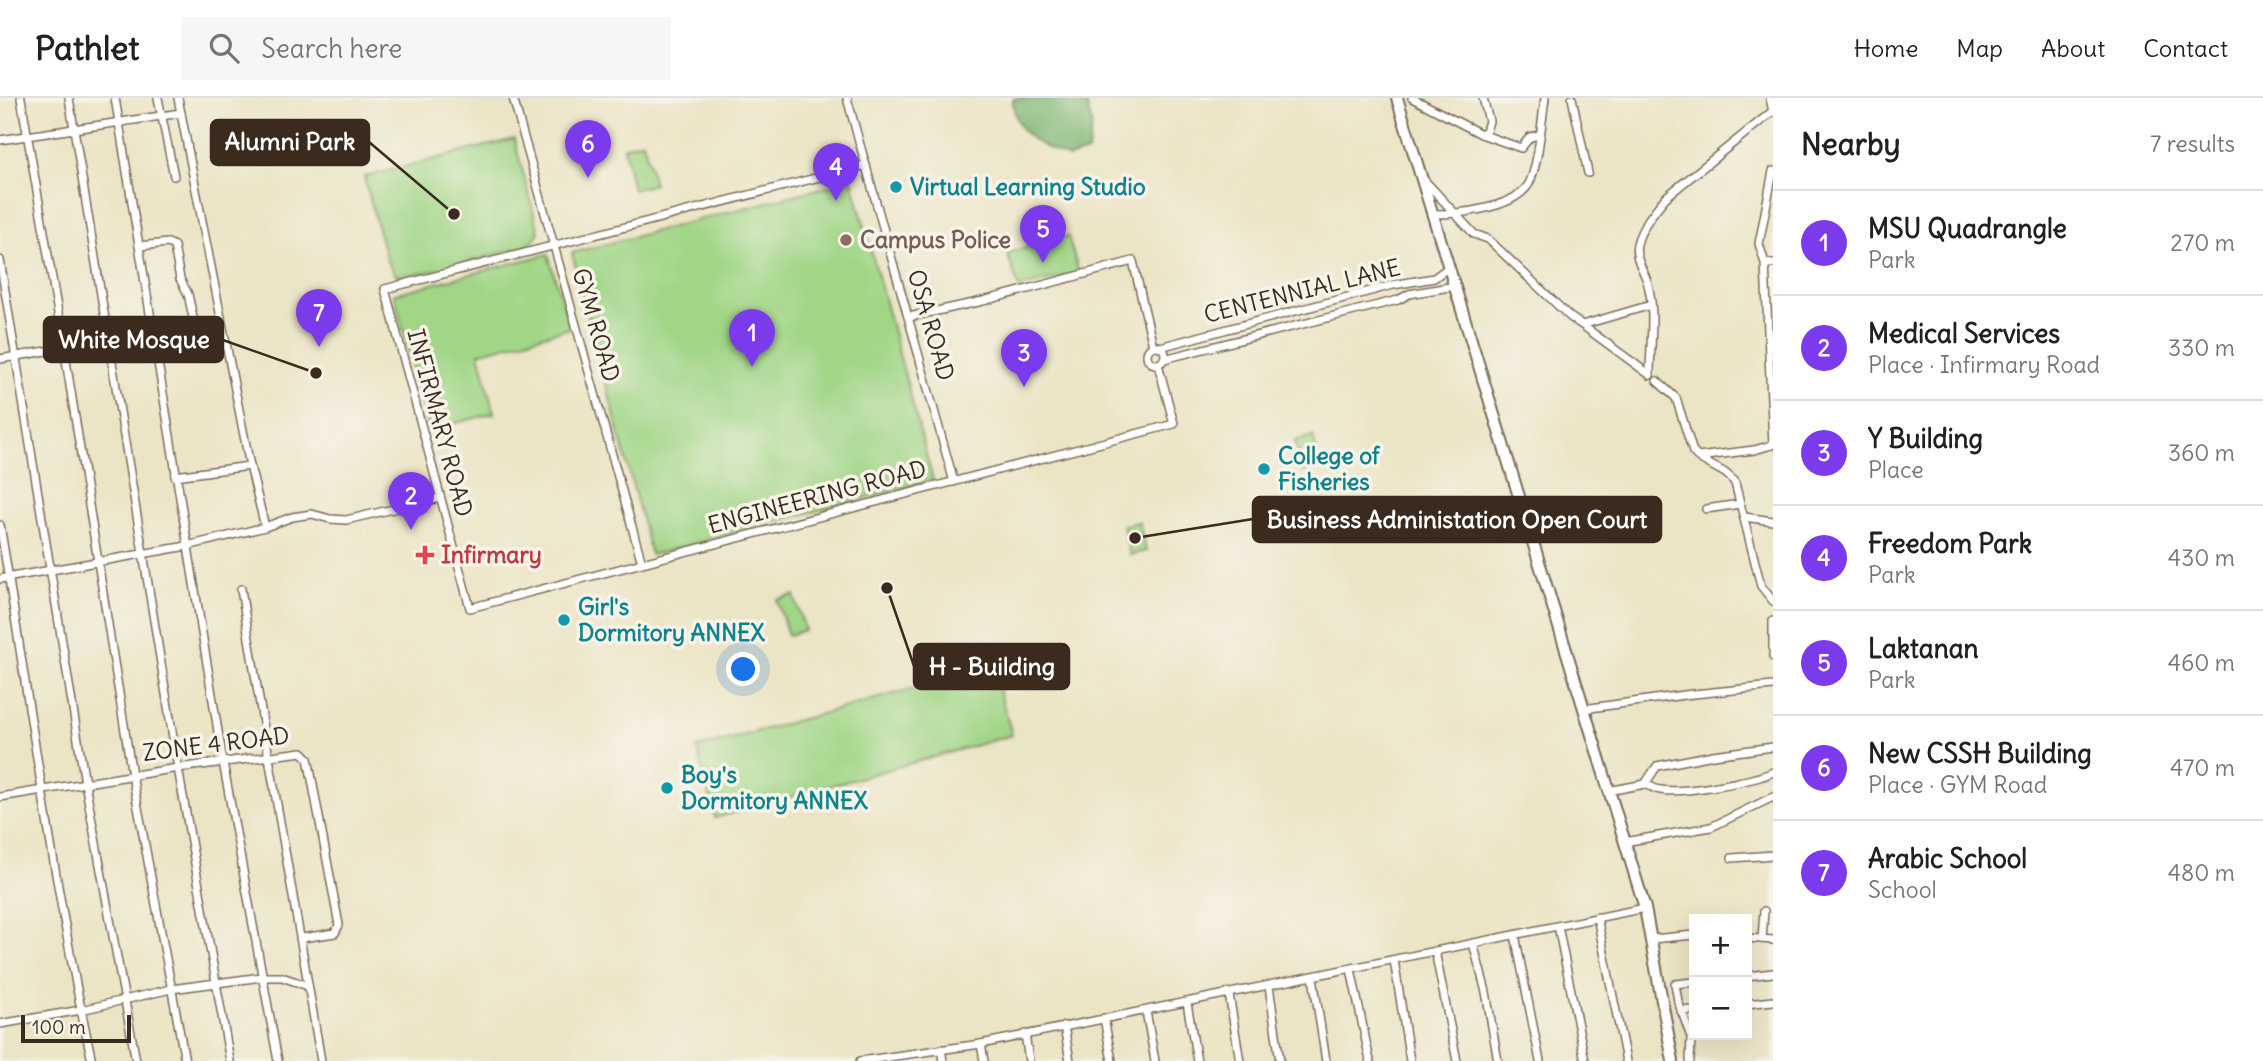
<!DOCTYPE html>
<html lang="en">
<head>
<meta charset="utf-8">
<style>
	body { margin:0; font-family:Delius,sans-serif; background:#f6f6f6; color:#202124 }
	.controls { position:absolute; right:21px; bottom:21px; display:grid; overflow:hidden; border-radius:0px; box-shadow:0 7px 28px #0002 }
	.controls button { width:63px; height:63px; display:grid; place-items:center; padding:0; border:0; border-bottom:2px solid #e0e0e0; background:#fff; color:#202124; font:35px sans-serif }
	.scale { position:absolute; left:21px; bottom:18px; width:110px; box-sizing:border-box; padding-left:7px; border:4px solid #3b2a1e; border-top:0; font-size:19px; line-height:24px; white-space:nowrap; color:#3b2a1e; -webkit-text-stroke:5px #f7f3e8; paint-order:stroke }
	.you { position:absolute; left:744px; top:572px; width:24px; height:24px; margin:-18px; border:5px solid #fff; border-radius:50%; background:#1a73e8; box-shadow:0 0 0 10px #1a73e833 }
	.badge { display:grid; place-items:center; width:46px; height:46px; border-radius:50%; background:#7c3aed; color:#fff; font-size:23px; font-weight:700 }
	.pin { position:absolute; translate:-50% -58px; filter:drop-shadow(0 2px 4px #0008) }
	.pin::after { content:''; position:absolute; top:37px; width:24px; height:21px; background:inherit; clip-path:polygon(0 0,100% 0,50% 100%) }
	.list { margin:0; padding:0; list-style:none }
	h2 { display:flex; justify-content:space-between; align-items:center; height:91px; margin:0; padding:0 28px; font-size:30px }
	h2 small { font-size:23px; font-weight:400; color:#757577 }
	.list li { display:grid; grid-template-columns:46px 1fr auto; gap:21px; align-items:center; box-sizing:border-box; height:105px; padding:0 28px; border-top:2px solid #e0e0e0 }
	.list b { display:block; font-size:26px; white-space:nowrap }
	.list p { margin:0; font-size:23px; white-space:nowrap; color:#757577 }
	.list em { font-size:23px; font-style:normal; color:#757577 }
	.icon { flex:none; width:38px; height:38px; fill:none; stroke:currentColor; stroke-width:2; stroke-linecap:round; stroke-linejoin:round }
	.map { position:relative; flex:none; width:1773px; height:963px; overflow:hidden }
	header { display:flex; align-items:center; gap:42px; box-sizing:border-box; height:98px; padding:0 35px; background:#fff; border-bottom:2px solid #e0e0e0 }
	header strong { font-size:33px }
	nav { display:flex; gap:38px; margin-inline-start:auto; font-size:24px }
	.search { width:490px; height:63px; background:#f6f6f6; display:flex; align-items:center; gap:18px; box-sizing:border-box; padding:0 24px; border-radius:0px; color:#757577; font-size:26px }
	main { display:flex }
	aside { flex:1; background:#fff }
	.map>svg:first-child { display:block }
	.green { fill:#a1d687; stroke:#6e8052; stroke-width:2 }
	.forest { fill:#80b774; stroke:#5e7049; stroke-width:2 }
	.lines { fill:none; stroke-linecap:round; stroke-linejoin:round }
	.street-casing { stroke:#796b58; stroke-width:10 }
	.secondary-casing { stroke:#796b58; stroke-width:14 }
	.street { stroke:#fff; stroke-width:7 }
	.secondary { stroke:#fff; stroke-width:10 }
	.culture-dot { fill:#0f9aa8; stroke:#f7f3e8; stroke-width:2.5 }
	.education-dot { fill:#8d6e63; stroke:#f7f3e8; stroke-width:2.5 }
	.health-dot { fill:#e0444e; stroke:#f7f3e8; stroke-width:2.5 }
	.labels { text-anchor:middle; stroke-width:7; stroke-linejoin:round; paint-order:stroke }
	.culture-label { font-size:23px; font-weight:bold; fill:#0d838f; stroke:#f7f3e8; text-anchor:start }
	.education-label { font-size:23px; font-weight:bold; fill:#785e54; stroke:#f7f3e8; text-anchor:start }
	.street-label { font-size:23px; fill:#3b2a1e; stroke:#f7f3e8 }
	.health-label { font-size:23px; font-weight:bold; fill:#be3a42; stroke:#f7f3e8; text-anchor:start }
	.leader { fill:none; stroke:#3b2a1e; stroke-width:2.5 }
	.callout-dot { fill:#3b2a1e; stroke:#f7f3e8; stroke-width:2.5 }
	.callout { fill:#3b2a1e; stroke:#3b2a1e; stroke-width:2.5 }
	.callout-label { font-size:24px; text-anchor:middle; font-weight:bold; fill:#fff }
</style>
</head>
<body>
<header>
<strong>Pathlet</strong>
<div class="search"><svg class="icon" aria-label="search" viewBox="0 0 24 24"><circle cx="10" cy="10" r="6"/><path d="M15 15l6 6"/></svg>Search here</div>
<nav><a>Home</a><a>Map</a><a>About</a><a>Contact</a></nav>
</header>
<main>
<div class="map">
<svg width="1773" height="963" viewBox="0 0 1773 963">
	<rect width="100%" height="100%" fill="#f7f3e8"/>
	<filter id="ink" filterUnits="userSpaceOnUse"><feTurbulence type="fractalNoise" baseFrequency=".0143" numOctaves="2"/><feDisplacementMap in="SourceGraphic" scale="14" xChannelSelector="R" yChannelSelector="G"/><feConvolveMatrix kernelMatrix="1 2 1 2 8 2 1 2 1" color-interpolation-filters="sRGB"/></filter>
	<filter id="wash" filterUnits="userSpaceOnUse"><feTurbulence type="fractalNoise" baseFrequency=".00686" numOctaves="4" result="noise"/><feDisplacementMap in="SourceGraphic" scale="28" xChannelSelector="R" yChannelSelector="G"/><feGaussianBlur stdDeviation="1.57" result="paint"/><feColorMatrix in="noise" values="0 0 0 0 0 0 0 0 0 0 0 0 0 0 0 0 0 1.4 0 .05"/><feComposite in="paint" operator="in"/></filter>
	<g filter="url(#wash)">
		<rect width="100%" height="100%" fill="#ebe4c5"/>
		<!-- green -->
		<g class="green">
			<path d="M514,41L539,134L532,145L526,148C503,154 413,182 396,177L387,163L364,79Z"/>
			<polygon points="643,43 654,86 633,92 624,49"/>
			<polygon points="852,82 933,382 651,457 572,155"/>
			<polygon points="1068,138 1079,175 1019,190 1007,155"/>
			<polygon points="548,156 570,230 479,255 494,315 429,332 394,196"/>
			<polygon points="1313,338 1320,369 1302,374 1295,343"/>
			<polygon points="1139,424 1146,453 1130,457 1123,427"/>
			<polygon points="794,497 805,532 788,537 777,502"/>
			<polygon points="992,569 1012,637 715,720 697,650"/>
		</g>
		<!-- forest -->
		<path class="forest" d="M1019,0H1085L1092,26L1088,54L1069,60C1039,46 1014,39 1013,1Z"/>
	</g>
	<g filter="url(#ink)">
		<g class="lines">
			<!-- street casing -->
			<g class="street-casing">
				<g id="street">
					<polyline points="21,0 64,250 132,677 185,963"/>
					<polyline points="69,0 178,670 230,963"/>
					<polyline points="115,0 223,664 278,963"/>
					<polyline points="158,0 174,78"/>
					<polyline points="513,0 642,465"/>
					<polyline points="847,0 954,384"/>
					<polyline points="1412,0 1481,36 1486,33 1489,23 1483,0"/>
					<polyline points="1572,0 1588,75"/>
					<polyline points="1770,0 1773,14"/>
					<polyline points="1481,36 1521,50 1530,39 1539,37"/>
					<polyline points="0,42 181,15"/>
					<polyline points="866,67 385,191 470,510 1174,326 1158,266"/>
					<polyline points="1773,73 1759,146 1765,165 1773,166"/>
					<polyline points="1425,83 1474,136 1488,141 1570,219 1582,227 1651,207"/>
					<path d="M1433,116C1459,116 1508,111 1526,90C1538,77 1542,19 1545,0"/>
					<polyline points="139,148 168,145 174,148 180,181 188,196 195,229"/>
					<polyline points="0,162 85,685 136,963"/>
					<polyline points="1765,165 1773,347"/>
					<polyline points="909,219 983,203 1133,163 1153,248"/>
					<polyline points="1582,227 1650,277"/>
					<circle cx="1156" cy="257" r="9"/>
					<polyline points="1160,249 1393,187 1434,180 1449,169"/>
					<polyline points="0,261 110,242 222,226"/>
					<polyline points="1164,261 1398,202 1409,196 1455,188"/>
					<path d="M1650,277C1650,247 1656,212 1647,183C1643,171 1634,159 1637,146C1641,129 1655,112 1666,99L1773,13"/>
					<path d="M1657,283L1676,300L1693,354C1704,368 1724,369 1735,385L1761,488L1773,503"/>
					<polyline points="1698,359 1754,352 1772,347"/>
					<polyline points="250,368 265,429"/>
					<polyline points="175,378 250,368 178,0"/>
					<polyline points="1706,411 1740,406"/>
					<polyline points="1744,419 1773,423"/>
					<path d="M0,427C30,606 53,786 92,963"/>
					<polyline points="0,481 187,448 265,429 292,419 312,416 330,421 346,422 440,400"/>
					<path d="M241,491C266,649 295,806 321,963"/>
					<polyline points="1773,523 1773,559"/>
					<polyline points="1583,611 1684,597 1773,588"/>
					<path d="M1645,686C1650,688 1656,692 1661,692C1682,696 1754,683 1773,674"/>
					<polyline points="1608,693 1645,686 1657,668 1713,657 1773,649"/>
					<polyline points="0,699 178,670 302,654 308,660 339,827 335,835 302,840"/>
					<polyline points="1624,744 1711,729 1773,699"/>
					<polyline points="1732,760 1773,757"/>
					<polyline points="1597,819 1626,963"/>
					<polyline points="1558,828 1585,963"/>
					<polyline points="1515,837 1540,963"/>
					<polyline points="1747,840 1773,842"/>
					<polyline points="1652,841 1694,837"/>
					<polyline points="1762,841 1764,813"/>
					<polyline points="1473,845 1486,894 1498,963"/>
					<polyline points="1435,853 1457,963"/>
					<polyline points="1394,862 1410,963"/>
					<polyline points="1351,871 1370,963"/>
					<polyline points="1747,878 1773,875"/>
					<polyline points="1313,879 1326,963"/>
					<polyline points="1269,888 1280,963"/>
					<polyline points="1229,896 1240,963"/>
					<polyline points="1187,905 1197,963"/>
					<polyline points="1747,906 1773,903"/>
					<polyline points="1146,913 1155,963"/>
					<polyline points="1681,913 1694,912"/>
					<polyline points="1104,920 1112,963"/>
					<polyline points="0,926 81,912 171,891 262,879 282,879 308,888"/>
					<polyline points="1064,928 1070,963"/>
					<polyline points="1025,936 1029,963"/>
					<polyline points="981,946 984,963"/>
					<polyline points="941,951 943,963"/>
					<polyline points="860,963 981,946 1645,810"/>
					<polyline points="1690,963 1691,939 1678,903 1675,886 1694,884"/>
				</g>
			</g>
			<!-- secondary casing -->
			<g class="secondary-casing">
				<polyline id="secondary" points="1397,0 1645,810 1673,963"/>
			</g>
			<!-- street -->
			<use href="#street" class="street"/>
			<!-- secondary -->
			<use href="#secondary" class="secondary"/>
		</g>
	</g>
	<!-- markers -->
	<g class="culture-dot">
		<circle cx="896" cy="89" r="7"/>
		<circle cx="1264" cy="371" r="7"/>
		<circle cx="564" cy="522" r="7"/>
		<circle cx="667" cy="690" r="7"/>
	</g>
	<circle class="education-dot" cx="846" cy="142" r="7"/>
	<path class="health-dot" d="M421.5 446.5h7v7h7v7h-7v7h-7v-7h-7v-7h7z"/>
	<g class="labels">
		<!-- culture labels -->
		<g class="culture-label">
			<text x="910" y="97">Virtual Learning Studio</text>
			<text x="1278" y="366">College of<tspan x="1278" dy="26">Fisheries</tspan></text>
			<text x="578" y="517">Girl's<tspan x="578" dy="26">Dormitory ANNEX</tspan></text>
			<text x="681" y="685">Boy's<tspan x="681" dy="26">Dormitory ANNEX</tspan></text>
		</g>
		<!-- education labels -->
		<g class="education-label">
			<text x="860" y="150">Campus Police</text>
		</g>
		<!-- street labels -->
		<g class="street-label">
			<text transform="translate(1302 193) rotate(-14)" y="8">CENTENNIAL LANE</text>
			<text transform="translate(596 227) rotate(74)" y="8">GYM ROAD</text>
			<text transform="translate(931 227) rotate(74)" y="8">OSA ROAD</text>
			<text transform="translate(440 325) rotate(75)" y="8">INFIRMARY ROAD</text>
			<text transform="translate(817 399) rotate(-15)" y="8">ENGINEERING ROAD</text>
			<text transform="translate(216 646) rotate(-7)" y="8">ZONE 4 ROAD</text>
		</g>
		<!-- health labels -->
		<g class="health-label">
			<text x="441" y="465">Infirmary</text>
		</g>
	</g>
	<!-- callouts -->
	<path class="leader" d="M454 116L369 44M316 275L223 242M1135 440L1253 421M887 490L914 568"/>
	<g class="callout-dot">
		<circle cx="454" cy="116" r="7"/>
		<circle cx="316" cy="275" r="7"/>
		<circle cx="1135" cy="440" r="7"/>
		<circle cx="887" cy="490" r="7"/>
	</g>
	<g class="callout">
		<rect x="211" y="22" width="158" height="45" rx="7"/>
		<rect x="44" y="219" width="179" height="45" rx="7"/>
		<rect x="1253" y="399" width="408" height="45" rx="7"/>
		<rect x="914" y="546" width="155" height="45" rx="7"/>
	</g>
	<g class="callout-label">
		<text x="290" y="52">Alumni Park</text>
		<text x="134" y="250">White Mosque</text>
		<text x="1457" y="430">Business Administation Open Court</text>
		<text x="992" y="577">H - Building</text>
	</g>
</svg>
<div class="controls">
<button>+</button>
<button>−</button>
</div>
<div class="scale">100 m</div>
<div class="you"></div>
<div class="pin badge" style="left:752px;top:269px">1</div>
<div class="pin badge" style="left:411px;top:432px">2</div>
<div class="pin badge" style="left:1024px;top:289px">3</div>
<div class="pin badge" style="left:836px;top:103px">4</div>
<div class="pin badge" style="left:1043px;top:165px">5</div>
<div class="pin badge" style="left:588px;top:80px">6</div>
<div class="pin badge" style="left:319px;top:249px">7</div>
</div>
<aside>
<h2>Nearby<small>7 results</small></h2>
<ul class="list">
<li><span class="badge">1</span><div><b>MSU Quadrangle</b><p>Park</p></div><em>270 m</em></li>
<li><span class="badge">2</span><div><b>Medical Services</b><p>Place · Infirmary Road</p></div><em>330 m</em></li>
<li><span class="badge">3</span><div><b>Y Building</b><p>Place</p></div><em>360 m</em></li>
<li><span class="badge">4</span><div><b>Freedom Park</b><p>Park</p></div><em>430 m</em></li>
<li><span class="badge">5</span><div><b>Laktanan</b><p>Park</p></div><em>460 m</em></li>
<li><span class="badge">6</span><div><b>New CSSH Building</b><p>Place · GYM Road</p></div><em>470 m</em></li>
<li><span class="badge">7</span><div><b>Arabic School</b><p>School</p></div><em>480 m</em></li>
</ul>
</aside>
</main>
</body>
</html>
